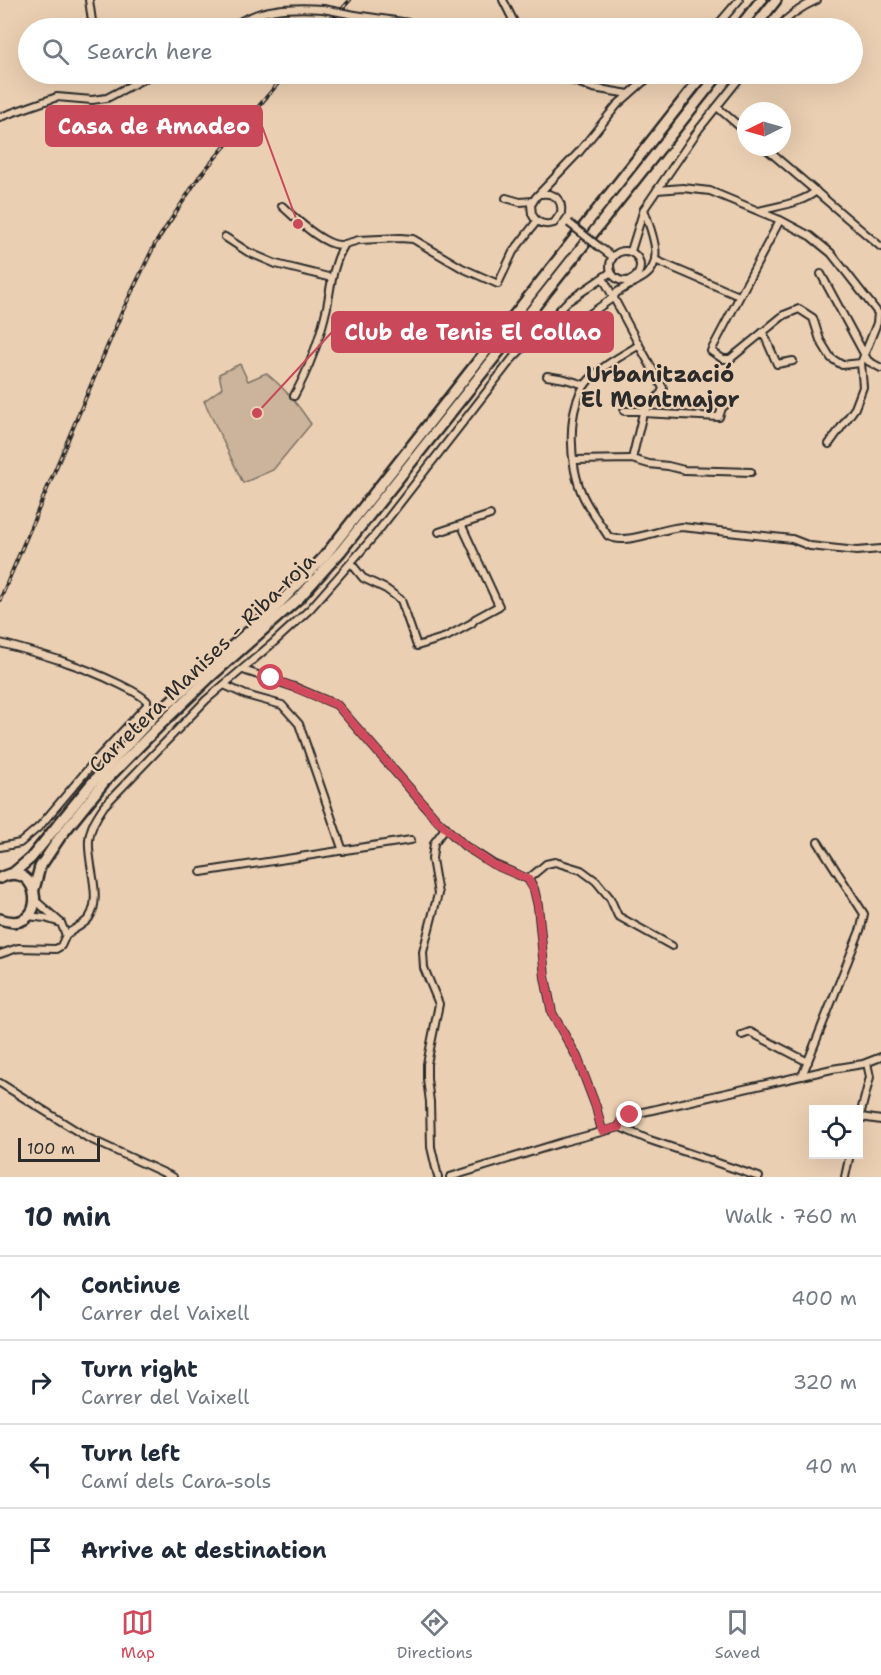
<!DOCTYPE html>
<html lang="en">
<head>
<meta charset="utf-8">
<style>
	body { margin:0; font-family:"Shantell Sans",sans-serif; background:#f6f6f7; color:#1f2937 }
	.controls { position:absolute; right:18px; bottom:18px; display:grid; overflow:hidden; border-radius:0px; box-shadow:0 6px 24px #0002 }
	.controls button { width:54px; height:54px; display:grid; place-items:center; padding:0; border:0; border-bottom:2px solid #e0e1e3; background:#fff; color:#1f2937; font:30px sans-serif }
	.compass { position:absolute; left:737px; top:102px; width:54px; height:54px; border-radius:50%; background:#fff; box-shadow:0 6px 24px #0002; rotate:265deg }
	.scale { position:absolute; left:18px; bottom:15px; width:82px; box-sizing:border-box; padding-left:6px; border:3px solid #2b2b2b; border-top:0; font-size:16px; line-height:21px; white-space:nowrap; color:#2b2b2b; -webkit-text-stroke:4px #ebcfb2; paint-order:stroke }
	.stop { position:absolute; width:18px; height:18px; margin:-14px; border:4px solid #d1495b; border-radius:50%; background:#fff }
	.stop.end { background:#d1495b; border-color:#fff; box-shadow:0 2px 6px #0008 }
	.list { margin:0; padding:0; list-style:none }
	h2 { display:flex; justify-content:space-between; align-items:center; height:78px; margin:0; padding:0 24px; font-size:26px }
	h2 small { font-size:20px; font-weight:400; color:#747a83 }
	.list li { display:grid; grid-template-columns:39px 1fr auto; gap:18px; align-items:center; box-sizing:border-box; height:84px; padding:0 24px; border-top:2px solid #e0e1e3 }
	.list b { display:block; font-size:22px; white-space:nowrap }
	.list p { margin:0; font-size:20px; white-space:nowrap; color:#747a83 }
	.list em { font-size:20px; font-style:normal; color:#747a83 }
	.icon { flex:none; width:33px; height:33px; fill:none; stroke:currentColor; stroke-width:2; stroke-linecap:round; stroke-linejoin:round }
	.map { position:relative; flex:none; width:881px; height:1177px; overflow:hidden }
	.search { position:absolute; background:#fff; box-shadow:0 6px 24px #0002; left:18px; right:18px; top:18px; height:66px; display:flex; align-items:center; gap:15px; box-sizing:border-box; padding:0 21px; border-radius:33px; color:#747a83; font-size:22px }
	.sheet { height:414px; background:#fff }
	nav { display:flex; justify-content:space-around; align-items:center; box-sizing:border-box; height:84px; border-top:2px solid #e0e1e3; background:#fff; font-size:16px; color:#747a83 }
	nav a { display:grid; justify-items:center; gap:3px }
	nav .on { color:#d1495b }
	.map>svg:first-child { display:block }
	.green { fill:#ccb49c; stroke:#7c7064; stroke-width:1.5 }
	.lines { fill:none; stroke-linecap:round; stroke-linejoin:round }
	.minor-casing { stroke:#2b2b2b; stroke-width:10 }
	.secondary-casing { stroke:#2b2b2b; stroke-width:14 }
	.minor { stroke:#ebcfb2; stroke-width:6 }
	.secondary { stroke:#ebcfb2; stroke-width:9 }
	.rail-casing { stroke:#2b2b2b; stroke-width:4 }
	.rail { stroke:#ebcfb2; stroke-width:1.5; stroke-dasharray:4.5; stroke-linecap:butt }
	.minor-bridge-casing { stroke:#2b2b2b; stroke-width:10; stroke-linecap:butt }
	.minor-bridge { stroke:#ebcfb2; stroke-width:6 }
	.route { stroke:#d1495b; stroke-width:8 }
	.labels { text-anchor:middle; stroke-width:4.5; stroke-linejoin:round; paint-order:stroke }
	.street-label { font-size:21px; fill:#2b2b2b; stroke:#ebcfb2 }
	.neighbourhood-label { font-size:22px; font-weight:bold; fill:#2b2b2b; stroke:#ebcfb2 }
	.leader { fill:none; stroke:#c94859; stroke-width:2 }
	.callout-dot { fill:#c94859; stroke:#ebcfb2; stroke-width:2 }
	.callout { fill:#c94859; stroke:#c94859; stroke-width:2 }
	.callout-label { font-size:22px; text-anchor:middle; font-weight:bold; fill:#fff }
</style>
</head>
<body>
<div class="map">
<svg width="881" height="1177" viewBox="0 0 881 1177">
	<rect width="100%" height="100%" fill="#ebcfb2"/>
	<filter id="ink" filterUnits="userSpaceOnUse"><feTurbulence type="fractalNoise" baseFrequency=".0167" numOctaves="2"/><feDisplacementMap in="SourceGraphic" scale="12" xChannelSelector="R" yChannelSelector="G"/><feConvolveMatrix kernelMatrix="1 2 1 2 8 2 1 2 1" color-interpolation-filters="sRGB"/></filter>
	<g filter="url(#ink)">
		<!-- green -->
		<path class="green" d="M240,364L248,381L266,373C285,388 298,404 311,424L273,470L243,483L204,401L222,388L219,374Z"/>
		<g class="lines">
			<!-- minor casing -->
			<g class="minor-casing">
				<g id="minor">
					<polyline points="89,0 93,28"/>
					<polyline points="503,0 517,28"/>
					<polyline points="355,15 443,28"/>
					<path d="M230,28C256,8 291,7 323,9"/>
					<polyline points="715,28 739,0"/>
					<path d="M778,28C789,15 801,7 817,0"/>
					<polyline points="118,74 129,78 162,74"/>
					<polyline points="555,74 593,88 629,94"/>
					<polyline points="717,107 746,132"/>
					<polyline points="0,117 57,97 92,100 107,98 147,77"/>
					<polyline points="764,147 881,247"/>
					<polyline points="657,190 683,188 710,191 775,218 780,220 810,236 831,253 878,313 877,323 861,363 842,365 831,358 820,340 813,318 799,309 784,315 730,359 723,359 711,351 780,220"/>
					<path d="M541,194C554,192 563,200 561,213L554,223C544,226 536,223 532,214L531,205L536,197L579,152L617,105L643,82L655,74"/>
					<polyline points="506,198 520,202 533,201"/>
					<path d="M282,206C294,217 328,251 345,244"/>
					<path d="M759,211C777,206 803,203 816,191"/>
					<polyline points="225,237 248,252 276,264 332,278"/>
					<polyline points="598,246 613,257"/>
					<circle cx="625" cy="266" r="15"/>
					<polyline points="631,251 644,209 699,129 743,74"/>
					<polyline points="655,260 739,296"/>
					<polyline points="821,274 868,361 881,368"/>
					<path d="M603,278L639,345C622,356 603,365 589,380C565,406 569,467 583,496C590,511 600,523 608,536C626,546 661,528 682,527L792,539L810,546L857,551L881,549"/>
					<path d="M577,323L614,297L616,293C625,287 636,282 645,276C666,261 650,229 644,209"/>
					<polyline points="763,332 777,364 793,361"/>
					<polyline points="547,376 565,379 585,385"/>
					<path d="M294,396C309,369 320,338 327,307C331,285 333,263 345,244L359,240L400,238L413,239L462,268L498,284L513,252L537,221"/>
					<polyline points="624,411 644,411"/>
					<polyline points="643,413 719,417 722,408 731,400"/>
					<polyline points="829,444 855,408 863,387 861,363"/>
					<polyline points="632,459 643,413 661,393 663,388 639,345"/>
					<polyline points="574,460 632,459 649,464 668,466 684,470 751,472"/>
					<polyline points="439,532 490,515"/>
					<polyline points="351,563 363,578 386,589 401,600 417,646 446,637 472,623 475,619 499,606 462,526"/>
					<path d="M0,643C41,654 81,665 119,684C129,689 139,693 147,701V705L95,761L40,826L20,843L0,847"/>
					<polyline points="243,670 297,688 337,705 438,821 465,846 493,864 528,879 534,889 538,906 545,977 552,1013 577,1057 596,1107 602,1131"/>
					<polyline points="224,685 246,695 282,705 299,724 343,851"/>
					<polyline points="201,872 411,840"/>
					<polyline points="528,879 546,864 555,862 581,870 596,881 610,898 618,916 672,946"/>
					<polyline points="28,916 45,918 61,923 36,901"/>
					<path d="M66,935C73,929 84,925 89,918C103,898 87,864 89,840C90,827 97,816 104,806L206,700L273,643L310,609L375,535L512,359L567,302L611,272"/>
					<polyline points="0,954 18,948 56,949 61,946 66,935 61,923"/>
					<polyline points="742,1035 750,1032 808,1062"/>
					<polyline points="802,1076 861,928 864,914 818,842"/>
					<polyline points="0,1083 88,1138 173,1177"/>
					<polyline points="861,1117 881,1120"/>
					<polyline points="858,1123 870,1077 867,1063"/>
					<polyline points="620,1127 621,1121 630,1115 832,1069 863,1064 881,1057"/>
					<polyline points="438,1177 431,1147 430,1102 427,1079 427,1064 439,1004 424,968 423,952 438,894 432,859 434,843 446,827"/>
					<polyline points="450,1177 563,1142 620,1127 647,1139 759,1177"/>
					<polyline points="845,1177 850,1154"/>
				</g>
			</g>
			<!-- secondary casing -->
			<g class="secondary-casing">
				<g id="secondary">
					<polyline points="739,28 761,0"/>
					<polyline points="754,28 776,0"/>
					<polyline points="12,874 31,858 91,784 155,715 274,609 324,557 704,74"/>
					<path d="M0,878C41,856 51,937 0,919"/>
					<polyline points="34,889 40,867 60,837 105,781 160,725 209,678 299,598 341,551 719,74"/>
				</g>
			</g>
			<!-- minor -->
			<use href="#minor" class="minor"/>
			<!-- secondary -->
			<use href="#secondary" class="secondary"/>
			<!-- rail casing -->
			<g class="rail-casing">
				<g id="rail">
					<polyline points="325,28 350,0"/>
					<polyline points="0,600 122,312 155,244 199,177 286,74"/>
				</g>
			</g>
			<!-- rail -->
			<use href="#rail" class="rail"/>
			<!-- minor-bridge casing -->
			<g class="minor-bridge-casing">
				<g id="minor-bridge">
					<polyline points="323,9 355,15"/>
					<polyline points="569,223 598,246"/>
				</g>
			</g>
			<!-- minor-bridge -->
			<use href="#minor-bridge" class="minor-bridge"/>
		</g>
	</g>
	<g class="lines" filter="url(#ink)">
		<!-- route -->
		<polyline class="route" points="271,678 337,705 438,821 465,846 492,864 528,879 534,890 538,906 545,977 552,1013 577,1057 596,1107 602,1131 620,1127 621,1120 630,1115"/>
	</g>
	<g class="labels">
		<!-- street labels -->
		<g class="street-label">
			<text transform="translate(202 663) rotate(-44)" y="7">Carretera Manises - Riba-roja</text>
		</g>
		<!-- neighbourhood labels -->
		<g class="neighbourhood-label">
			<text x="660" y="382">Urbanització<tspan x="660" dy="25">El Montmajor</tspan></text>
		</g>
	</g>
	<!-- callouts -->
	<path class="leader" d="M298 224L262 126M257 413L332 332"/>
	<g class="callout-dot">
		<circle cx="298" cy="224" r="6"/>
		<circle cx="257" cy="413" r="6"/>
	</g>
	<g class="callout">
		<rect x="46" y="106" width="216" height="40" rx="6"/>
		<rect x="332" y="312" width="281" height="40" rx="6"/>
	</g>
	<g class="callout-label">
		<text x="154" y="134">Casa de Amadeo</text>
		<text x="473" y="340">Club de Tenis El Collao</text>
	</g>
</svg>
<div class="controls">
<button><svg class="icon" aria-label="locate" viewBox="0 0 24 24"><circle cx="12" cy="12" r="6"/><path d="M12 2v4M12 18v4M2 12h4M18 12h4"/></svg></button>
</div>
<svg class="compass" viewBox="-18 -18 36 36"><path d="M0-13l5 13h-10z" fill="#e53935"/><path d="M0 13l5-13h-10z" fill="#747a83"/></svg>
<div class="scale">100 m</div>
<div class="stop" style="left:271px;top:678px"></div>
<div class="stop end" style="left:630px;top:1115px"></div>
<div class="search"><svg class="icon" aria-label="search" viewBox="0 0 24 24"><circle cx="10" cy="10" r="6"/><path d="M15 15l6 6"/></svg>Search here</div>
</div>
<section class="sheet">
<h2>10 min<small>Walk · 760 m</small></h2>
<ul class="list">
<li><svg class="icon" aria-label="ahead" viewBox="0 0 24 24"><path d="M12 20V5M6 11l6-6 6 6"/></svg><div><b>Continue</b><p>Carrer del Vaixell</p></div><em>400 m</em></li>
<li><svg class="icon" aria-label="right" viewBox="0 0 24 24"><path d="M7 20v-9h11M14 6l5 5-5 5"/></svg><div><b>Turn right</b><p>Carrer del Vaixell</p></div><em>320 m</em></li>
<li><svg class="icon" aria-label="left" viewBox="0 0 24 24"><path d="M17 20v-9H6M10 6l-5 5 5 5"/></svg><div><b>Turn left</b><p>Camí dels Cara-sols</p></div><em>40 m</em></li>
<li><svg class="icon" aria-label="arrive" viewBox="0 0 24 24"><path d="M6 21V4h12l-3 4 3 4H6"/></svg><div><b>Arrive at destination</b></div></li>
</ul>
</section>
<nav>
<a class="on"><svg class="icon" aria-label="map" viewBox="0 0 24 24"><path d="M3 6l6-2 6 2 6-2v14l-6 2-6-2-6 2zM9 4v14M15 6v14"/></svg>Map</a>
<a><svg class="icon" aria-label="directions" viewBox="0 0 24 24"><path d="M12 3l9 9-9 9-9-9zM9 14v-3h6M13 9l2 2-2 2"/></svg>Directions</a>
<a><svg class="icon" aria-label="saved" viewBox="0 0 24 24"><path d="M7 4h10v16l-5-4-5 4z"/></svg>Saved</a>
</nav>
</body>
</html>
